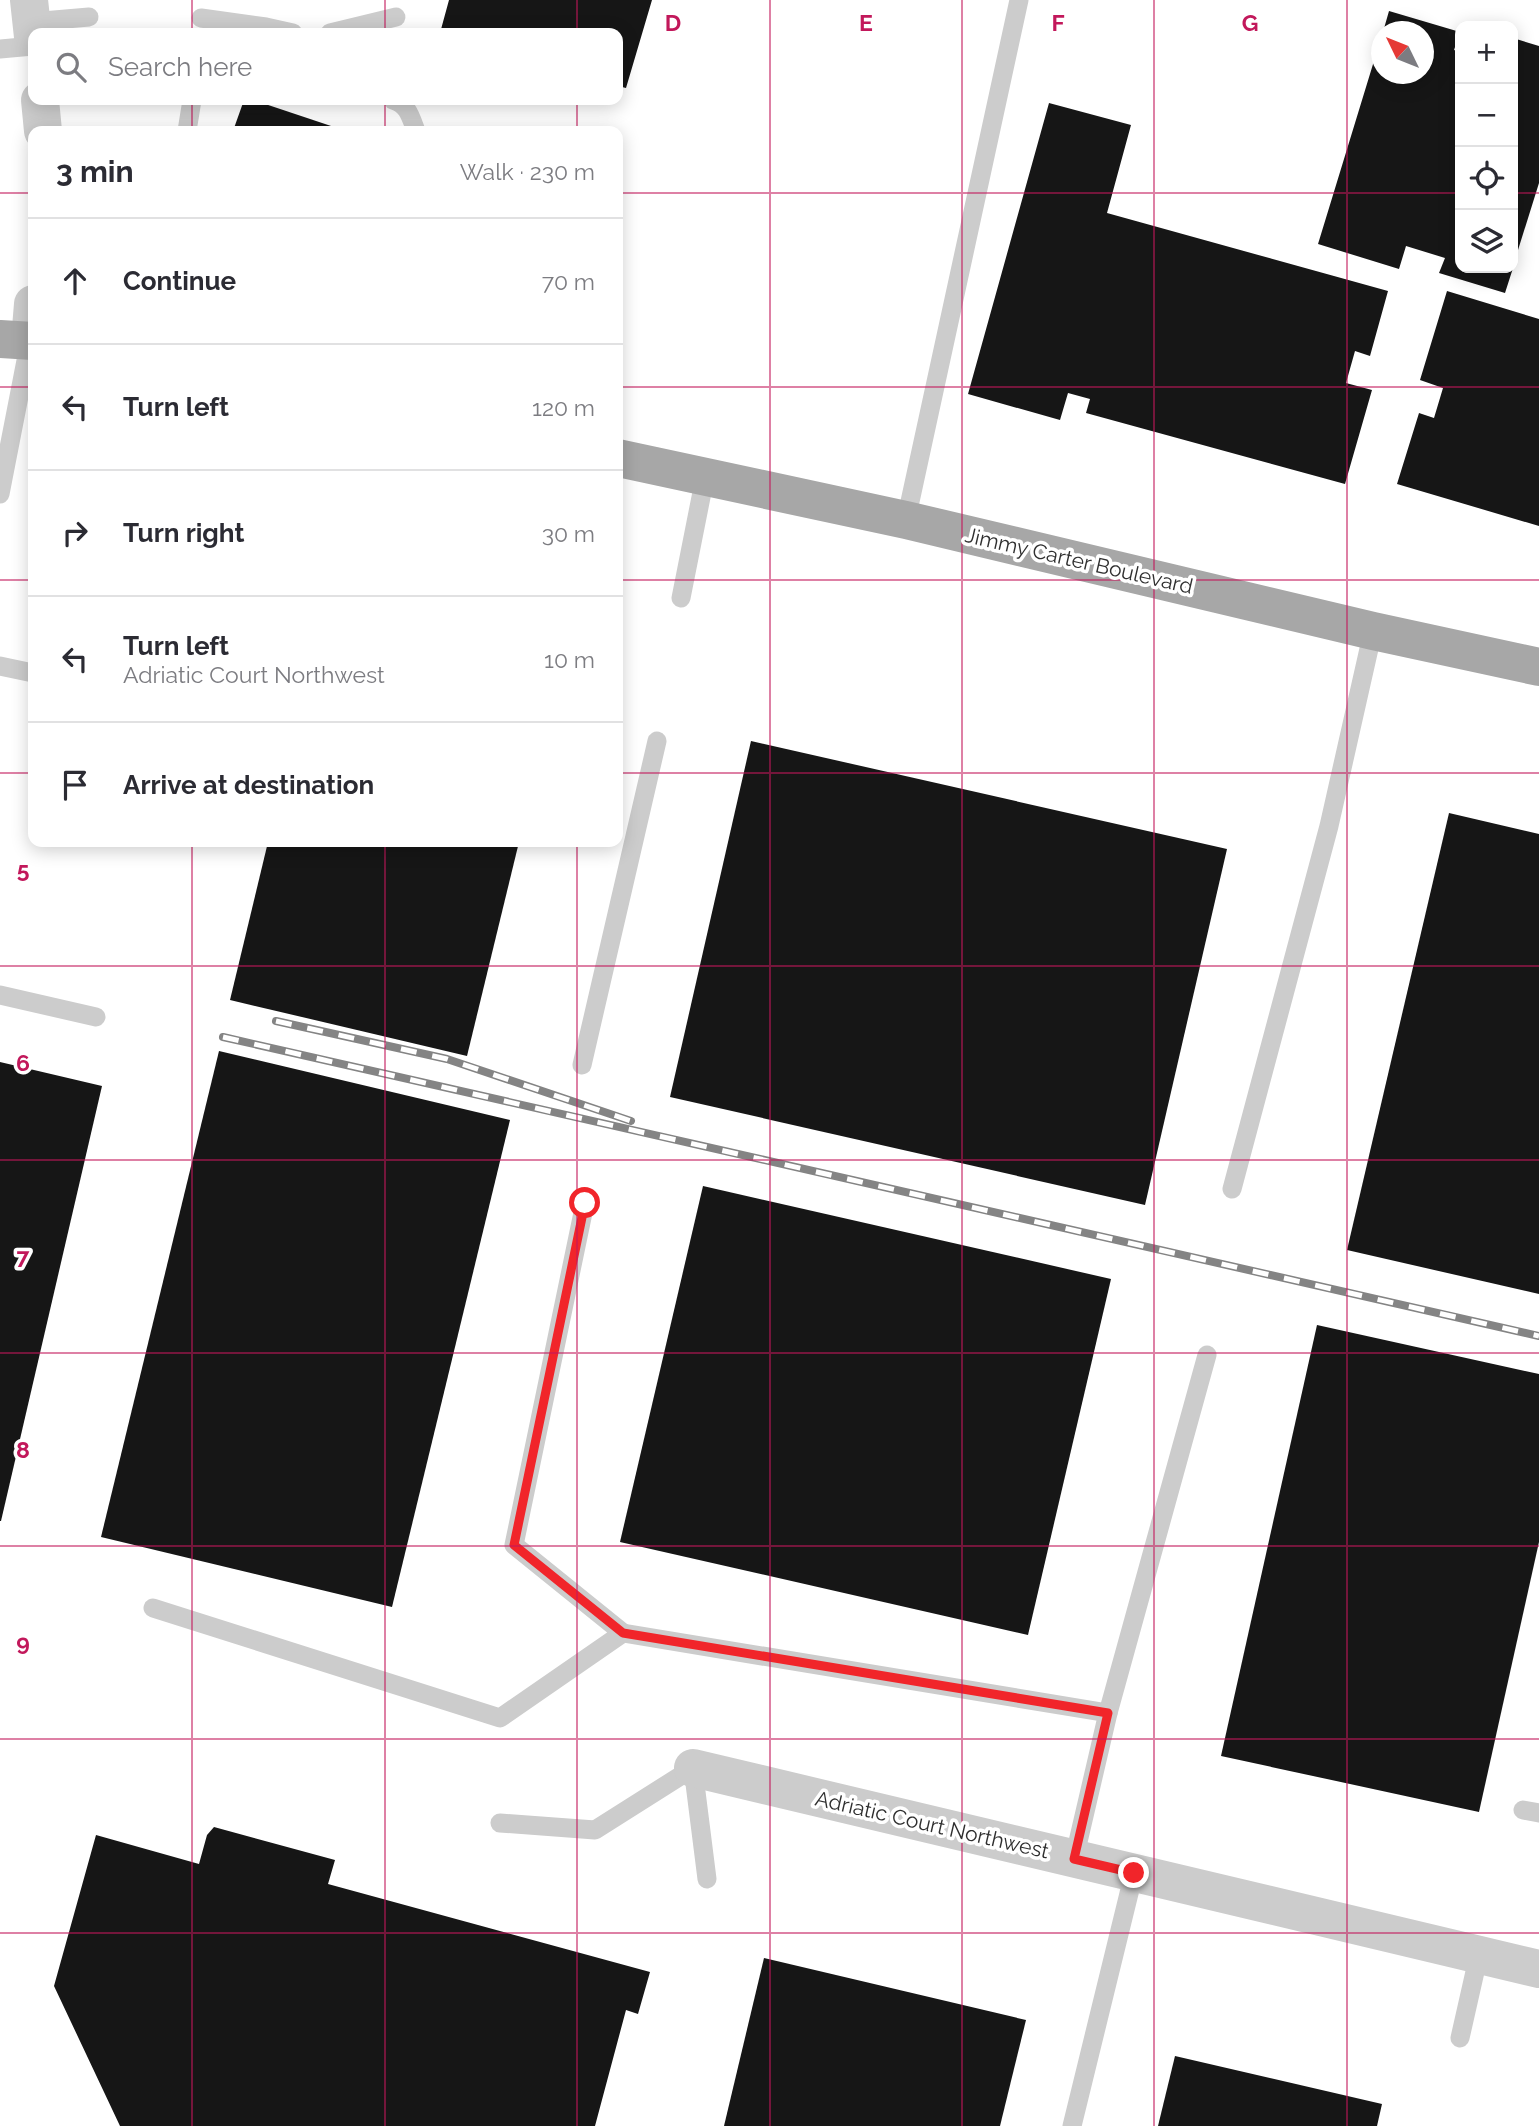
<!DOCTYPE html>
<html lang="en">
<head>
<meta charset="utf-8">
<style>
	body { margin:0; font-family:Raleway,sans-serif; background:#f2f2f3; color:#2b2b33 }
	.controls { position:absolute; right:21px; top:21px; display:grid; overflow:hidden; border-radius:14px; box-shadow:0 4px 18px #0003 }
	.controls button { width:63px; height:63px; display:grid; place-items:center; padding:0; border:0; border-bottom:2px solid #e1e1e2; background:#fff; color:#2b2b33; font:35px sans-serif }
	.compass { position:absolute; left:1371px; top:21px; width:63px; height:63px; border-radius:50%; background:#fff; box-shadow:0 4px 18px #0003; rotate:313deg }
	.stop { position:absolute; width:21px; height:21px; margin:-16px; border:5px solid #f1252a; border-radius:50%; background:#fff }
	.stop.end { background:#f1252a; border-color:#fff; box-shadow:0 2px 7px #0008 }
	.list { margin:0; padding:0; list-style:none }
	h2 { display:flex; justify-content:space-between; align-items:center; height:91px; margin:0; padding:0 28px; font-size:30px }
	h2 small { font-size:23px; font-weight:400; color:#7c7c81 }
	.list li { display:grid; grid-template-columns:46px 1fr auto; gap:21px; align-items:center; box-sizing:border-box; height:126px; padding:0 28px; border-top:2px solid #e1e1e2 }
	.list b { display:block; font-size:26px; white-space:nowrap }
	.list p { margin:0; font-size:23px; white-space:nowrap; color:#7c7c81 }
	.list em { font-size:23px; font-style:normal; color:#7c7c81 }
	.icon { flex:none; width:38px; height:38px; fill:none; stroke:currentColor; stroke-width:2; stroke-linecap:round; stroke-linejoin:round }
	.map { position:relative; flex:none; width:1539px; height:2126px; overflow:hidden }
	.search { position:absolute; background:#fff; box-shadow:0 4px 18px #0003; left:28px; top:28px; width:595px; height:77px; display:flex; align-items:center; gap:18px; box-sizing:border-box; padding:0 24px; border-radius:14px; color:#7c7c81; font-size:26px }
	.panel { position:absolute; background:#fff; box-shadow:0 4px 18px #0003; left:28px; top:126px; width:595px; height:721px; border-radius:14px }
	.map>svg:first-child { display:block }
	.building { fill:#161616 }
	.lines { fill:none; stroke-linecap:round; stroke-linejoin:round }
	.service { stroke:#ccc; stroke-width:19 }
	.minor { stroke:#ccc; stroke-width:38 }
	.primary { stroke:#a7a7a7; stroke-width:38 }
	.rail-casing { stroke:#848484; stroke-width:8 }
	.rail { stroke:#fff; stroke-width:5; stroke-dasharray:16; stroke-linecap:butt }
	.route { stroke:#f1252a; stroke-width:9 }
	.grid { fill:none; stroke:#c2185b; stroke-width:2; stroke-opacity:0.55 }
	.labels { text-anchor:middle; stroke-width:7; stroke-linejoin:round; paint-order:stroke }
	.street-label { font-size:21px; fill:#2f2f2f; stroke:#fff }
	.grid-label { font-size:23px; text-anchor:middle; font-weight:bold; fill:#c2185b; stroke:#fff; stroke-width:7; stroke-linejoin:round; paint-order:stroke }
</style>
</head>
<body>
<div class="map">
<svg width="1539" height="2126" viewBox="0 0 1539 2126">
	<rect width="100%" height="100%" fill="#fff"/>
	<!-- building -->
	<g class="building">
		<polygon points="449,0 652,0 626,88 618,86 618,33 440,33"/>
		<polygon points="1389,11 1460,32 1454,50 1460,52 1460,268 1513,268 1505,293 1439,273 1445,258 1406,246 1399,269 1318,244 1381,38 1382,74 1424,74 1424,32 1383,32"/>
		<polygon points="1513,38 1539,46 1539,183 1513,266"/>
		<polygon points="244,100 253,100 346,131 233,131"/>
		<polygon points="1049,103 1131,125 1107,213 1388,291 1370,356 1355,351 1346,383 1372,390 1345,484 1086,413 1090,399 1068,393 1060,420 968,394"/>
		<polygon points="1447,291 1539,319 1539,526 1397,484 1419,413 1434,418 1443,388 1420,380"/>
		<polygon points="751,741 1227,849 1145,1205 670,1097"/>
		<polygon points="1449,813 1539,834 1539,1294 1347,1250"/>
		<polygon points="268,842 519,842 467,1056 230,1000"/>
		<polygon points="219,1051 510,1120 392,1607 101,1537"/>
		<polygon points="0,1062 102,1086 1,1521 0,1521"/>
		<polygon points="703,1186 1111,1279 1028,1635 620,1542"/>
		<polygon points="1317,1325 1539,1374 1539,1542 1479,1812 1221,1756"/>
		<polygon points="214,1827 335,1860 328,1884 650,1972 638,2014 626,2010 595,2126 120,2126 54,1986 96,1835 199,1864 207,1835"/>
		<polygon points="764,1958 1026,2020 1000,2126 724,2126"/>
		<polygon points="1175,2056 1382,2104 1377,2126 1158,2126"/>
	</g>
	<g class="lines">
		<!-- service -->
		<g class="service">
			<polyline points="201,18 266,27 293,33"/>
			<polyline points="31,22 89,17"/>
			<polyline points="330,33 396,17"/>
			<polyline points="0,49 33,46"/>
			<path d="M393,100C408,104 411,118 416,131"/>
			<polyline points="187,131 192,100"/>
			<polyline points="0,494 30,340"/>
			<polyline points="906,520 1019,0"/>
			<polyline points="681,598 705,477"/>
			<polyline points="0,666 33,673"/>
			<polyline points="0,995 96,1017"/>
			<polyline points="582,1065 657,741"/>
			<polyline points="1232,1189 1329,826 1373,631"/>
			<polyline points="153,1608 500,1718 623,1633 514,1545 585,1203"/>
			<polyline points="623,1633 1108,1713 1207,1355"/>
			<polyline points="1523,1810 1539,1813"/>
			<polyline points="500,1823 595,1830 693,1768 707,1879"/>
			<polyline points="1074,1859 1108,1713"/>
			<polyline points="1460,2038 1479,1954"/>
			<polyline points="1072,2126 1134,1873"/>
		</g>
		<!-- minor -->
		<g class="minor">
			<polyline points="29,0 33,37"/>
			<polyline points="40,100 43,131"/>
			<polyline points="30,340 33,304"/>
			<polyline points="693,1768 1539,1969"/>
		</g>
		<!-- primary -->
		<g class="primary">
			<polyline points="0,339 33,341"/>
			<polyline points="618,458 906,520 1373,631 1539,667"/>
		</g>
		<!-- rail casing -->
		<g class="rail-casing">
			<g id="rail">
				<polyline points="276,1021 447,1059 631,1121"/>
				<polyline points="223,1037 1539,1336"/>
			</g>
		</g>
		<!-- rail -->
		<use href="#rail" class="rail"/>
	</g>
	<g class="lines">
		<!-- route -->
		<polyline class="route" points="585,1203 514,1545 623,1633 1108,1713 1074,1859 1134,1873"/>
	</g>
	<!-- grid -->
	<path class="grid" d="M192,0V33M385,0V33M577,0V33M770,0V2126M962,0V2126M1154,0V2126M1347,0V2126M192,100V131M385,100V131M577,100V131M0,193H33M618,193H1460M1513,193H1539M0,387H33M618,387H1539M0,580H33M618,580H1539M0,773H33M618,773H1539M192,842V2126M385,842V2126M577,842V2126M0,966H1539M0,1160H1539M0,1353H1539M0,1546H1539M0,1739H1539M0,1933H1539"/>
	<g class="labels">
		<!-- street labels -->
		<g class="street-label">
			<text transform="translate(1079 561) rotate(13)" y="7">Jimmy Carter Boulevard</text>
			<text transform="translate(932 1825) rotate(13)" y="7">Adriatic Court Northwest</text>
		</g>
	</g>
	<g class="grid-label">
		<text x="673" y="31">D</text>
		<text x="866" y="31">E</text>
		<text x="1058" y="31">F</text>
		<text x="1250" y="31">G</text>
		<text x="23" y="878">5</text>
		<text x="23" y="1071">6</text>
		<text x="23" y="1264">7</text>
		<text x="23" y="1458">8</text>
		<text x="23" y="1651">9</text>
	</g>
</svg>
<div class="controls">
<button>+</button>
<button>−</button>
<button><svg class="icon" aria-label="locate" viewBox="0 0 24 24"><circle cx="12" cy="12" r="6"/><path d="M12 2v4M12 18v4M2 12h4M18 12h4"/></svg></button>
<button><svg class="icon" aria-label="layers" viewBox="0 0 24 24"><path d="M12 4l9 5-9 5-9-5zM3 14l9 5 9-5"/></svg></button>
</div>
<svg class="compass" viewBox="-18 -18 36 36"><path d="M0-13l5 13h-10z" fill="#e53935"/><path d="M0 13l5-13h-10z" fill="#7c7c81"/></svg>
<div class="stop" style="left:585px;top:1203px"></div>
<div class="stop end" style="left:1134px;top:1873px"></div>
<div class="search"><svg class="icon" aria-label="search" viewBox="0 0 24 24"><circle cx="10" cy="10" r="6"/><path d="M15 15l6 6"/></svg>Search here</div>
<section class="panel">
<h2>3 min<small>Walk · 230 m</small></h2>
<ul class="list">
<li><svg class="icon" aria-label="ahead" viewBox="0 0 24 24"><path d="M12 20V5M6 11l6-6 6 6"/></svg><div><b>Continue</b></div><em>70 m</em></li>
<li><svg class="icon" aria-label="left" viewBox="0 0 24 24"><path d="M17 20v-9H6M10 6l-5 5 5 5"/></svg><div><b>Turn left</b></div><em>120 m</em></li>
<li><svg class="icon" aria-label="right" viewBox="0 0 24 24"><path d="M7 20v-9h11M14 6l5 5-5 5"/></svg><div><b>Turn right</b></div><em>30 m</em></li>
<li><svg class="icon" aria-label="left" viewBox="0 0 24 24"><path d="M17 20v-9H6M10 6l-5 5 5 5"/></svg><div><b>Turn left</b><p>Adriatic Court Northwest</p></div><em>10 m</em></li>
<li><svg class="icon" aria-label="arrive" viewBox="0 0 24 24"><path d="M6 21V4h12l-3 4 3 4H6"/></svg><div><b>Arrive at destination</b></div></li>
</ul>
</section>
</div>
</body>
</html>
